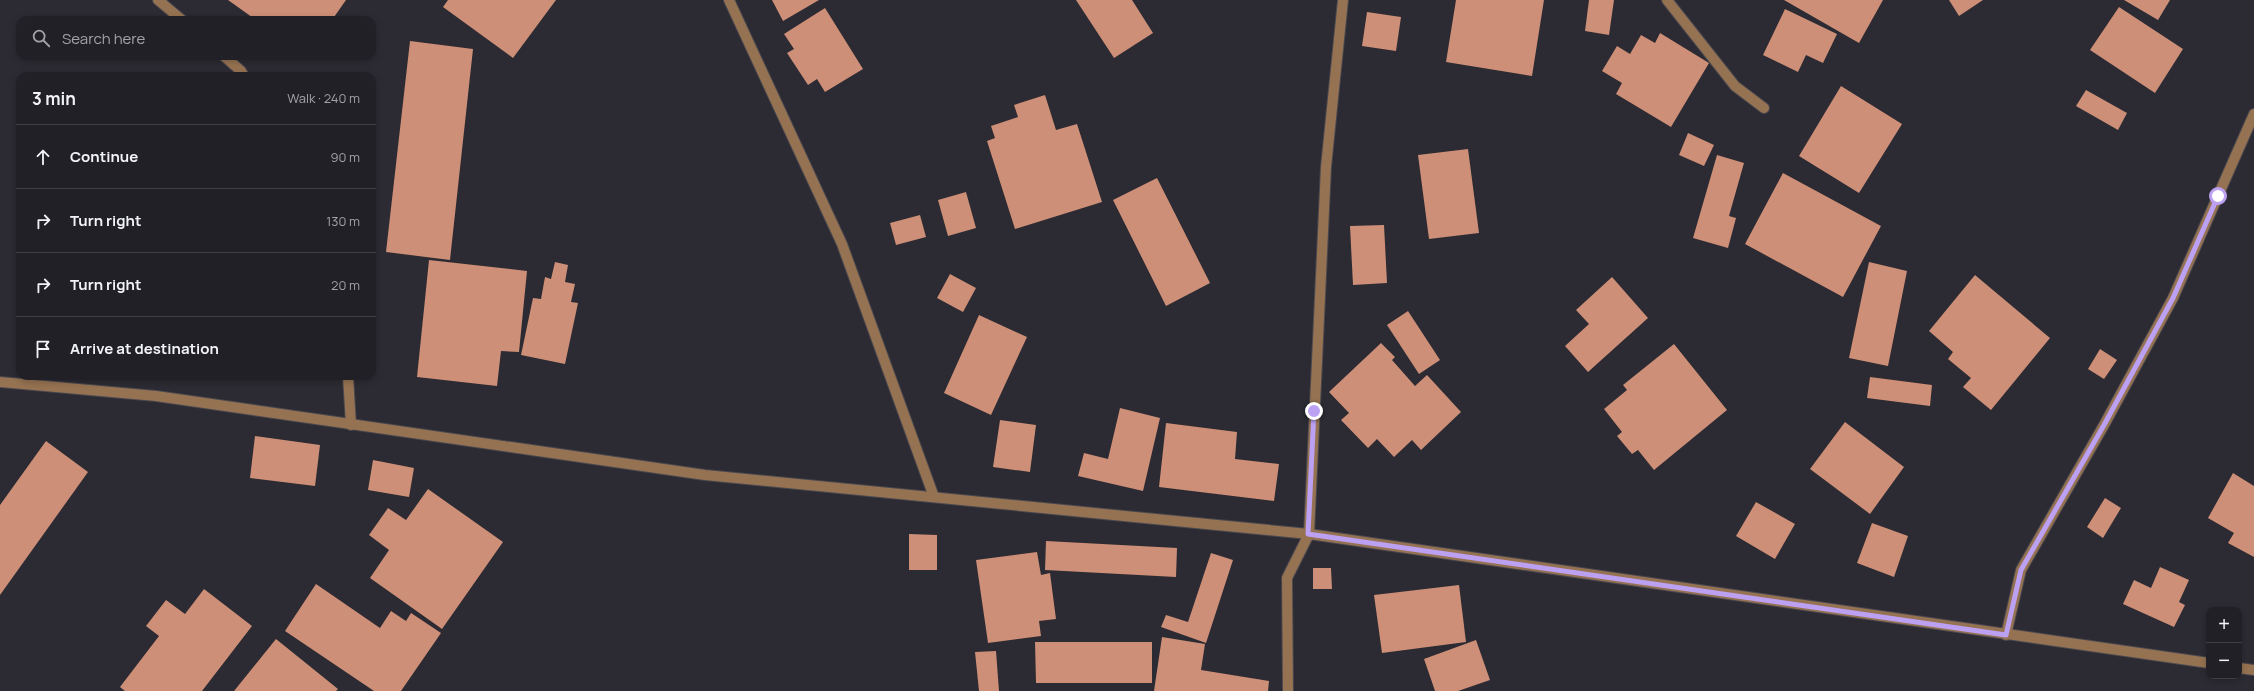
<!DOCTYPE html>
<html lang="en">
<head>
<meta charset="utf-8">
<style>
	body { margin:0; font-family:Manrope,sans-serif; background:#29282e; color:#f1f3f6 }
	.controls { position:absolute; right:12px; bottom:12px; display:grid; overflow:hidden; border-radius:8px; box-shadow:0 2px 6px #0003 }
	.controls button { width:36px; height:36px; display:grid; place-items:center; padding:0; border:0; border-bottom:1px solid #3e3e43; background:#212026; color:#f1f3f6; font:20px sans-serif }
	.stop { position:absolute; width:12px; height:12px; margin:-9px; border:3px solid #bca0f2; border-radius:50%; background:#fff }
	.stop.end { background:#bca0f2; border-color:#fff; box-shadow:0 1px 4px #0008 }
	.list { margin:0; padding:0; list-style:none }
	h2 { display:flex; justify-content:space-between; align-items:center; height:52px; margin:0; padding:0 16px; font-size:17px }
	h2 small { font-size:13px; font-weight:400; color:#a2a3a7 }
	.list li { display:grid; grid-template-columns:26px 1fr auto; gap:12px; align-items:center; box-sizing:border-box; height:64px; padding:0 16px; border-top:1px solid #3e3e43 }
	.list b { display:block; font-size:15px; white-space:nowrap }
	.list em { font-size:13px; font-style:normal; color:#a2a3a7 }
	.icon { flex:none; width:22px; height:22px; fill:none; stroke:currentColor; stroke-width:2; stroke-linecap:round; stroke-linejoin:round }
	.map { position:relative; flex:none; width:2254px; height:691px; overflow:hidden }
	.search { position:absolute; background:#212026; box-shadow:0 2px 6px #0003; left:16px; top:16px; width:360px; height:44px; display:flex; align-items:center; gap:10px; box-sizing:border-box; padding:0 14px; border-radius:12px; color:#a2a3a7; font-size:15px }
	.panel { position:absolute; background:#212026; box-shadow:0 2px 6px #0003; left:16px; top:72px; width:360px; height:308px; border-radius:12px }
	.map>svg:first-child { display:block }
	.building { fill:#cd8f77 }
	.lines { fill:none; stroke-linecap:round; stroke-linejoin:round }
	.minor-casing { stroke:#49474f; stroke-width:12 }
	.minor { stroke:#957251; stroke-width:10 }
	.route { stroke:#bca0f2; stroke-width:5 }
</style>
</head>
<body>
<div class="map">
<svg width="2254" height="691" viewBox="0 0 2254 691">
	<rect width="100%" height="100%" fill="#2c2a32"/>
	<!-- building -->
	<g class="building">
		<polygon points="228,0 346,0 332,20 256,20"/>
		<polygon points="448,0 556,0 513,58 443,7"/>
		<polygon points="772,0 819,0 783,21"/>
		<polygon points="1076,0 1132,0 1153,33 1114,58"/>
		<polygon points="1456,0 1544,0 1532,76 1446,62"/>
		<polygon points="1589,0 1614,0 1609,35 1585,31"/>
		<polygon points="1784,0 1883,0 1859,43"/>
		<polygon points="1949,0 1983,0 1959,16"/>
		<polygon points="2124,0 2170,0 2158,20"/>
		<polygon points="2119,7 2183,49 2155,93 2090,50"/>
		<polygon points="825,8 863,69 825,92 817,79 808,85 787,53 794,49 784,34"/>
		<polygon points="1785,9 1837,34 1823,63 1806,55 1798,72 1763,55"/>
		<polygon points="1367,12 1401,17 1396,51 1362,46"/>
		<polygon points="1660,33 1709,63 1671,127 1616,94 1622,83 1602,71 1617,46 1630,54 1641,35 1655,43"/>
		<polygon points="410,41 473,49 450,260 386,252"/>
		<polygon points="1841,86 1902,124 1859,193 1799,156"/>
		<polygon points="2086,90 2127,113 2118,130 2076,106"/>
		<polygon points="1045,95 1056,130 1077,124 1102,202 1015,229 987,141 995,138 991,126 1018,117 1014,105"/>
		<polygon points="1688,133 1714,145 1704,166 1679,155"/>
		<polygon points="1468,149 1479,233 1429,239 1418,155"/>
		<polygon points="1717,155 1744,163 1729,216 1736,218 1728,248 1693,238"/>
		<polygon points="1783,173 1881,226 1843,297 1745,244"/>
		<polygon points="1157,178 1210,283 1166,306 1113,200"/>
		<polygon points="966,192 976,228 948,236 938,200"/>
		<polygon points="920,215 926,237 896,245 890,223"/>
		<polygon points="1384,225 1387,283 1353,285 1350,226"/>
		<polygon points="429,260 527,271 519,352 501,351 497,386 417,377"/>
		<polygon points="555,262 568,265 565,282 575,284 571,302 578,303 565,364 521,355 533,298 541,299 545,277 551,279"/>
		<polygon points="1869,262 1907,271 1888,366 1849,358"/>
		<polygon points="950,274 976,288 963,312 937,298"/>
		<polygon points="1975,275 2050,338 1991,410 1963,387 1971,378 1948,359 1953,352 1929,331"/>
		<polygon points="1612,277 1648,318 1588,372 1565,346 1589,324 1576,310"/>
		<polygon points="1408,311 1440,360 1419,374 1387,325"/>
		<polygon points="979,315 1027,337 991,415 944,393"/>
		<polygon points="1381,343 1395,357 1392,360 1415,386 1427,375 1461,412 1421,450 1412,440 1394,457 1377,439 1368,448 1341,420 1349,413 1329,392"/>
		<polygon points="1674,344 1727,410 1654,470 1638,450 1632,454 1617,436 1622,432 1604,409 1627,390 1623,385"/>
		<polygon points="2100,349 2117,360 2104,379 2088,369"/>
		<polygon points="1870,377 1932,385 1930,406 1867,398"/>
		<polygon points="1120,408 1160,418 1143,491 1078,476 1084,453 1108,459"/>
		<polygon points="1000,420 1036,425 1030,472 993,467"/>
		<polygon points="1845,422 1904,467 1870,514 1810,469"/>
		<polygon points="1166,423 1237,432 1235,459 1279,464 1274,501 1159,487"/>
		<polygon points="255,436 320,445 315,486 250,478"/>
		<polygon points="46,441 88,472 0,595 0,505"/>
		<polygon points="373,460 414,468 409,497 368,490"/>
		<polygon points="2233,473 2254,486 2254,557 2228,543 2234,533 2208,518"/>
		<polygon points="428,489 503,542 442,629 370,578 389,550 369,535 388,508 406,520"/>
		<polygon points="2105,498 2121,508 2103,538 2087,527"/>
		<polygon points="1756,502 1795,524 1775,559 1736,536"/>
		<polygon points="1872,523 1908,536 1894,577 1857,563"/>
		<polygon points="909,534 937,535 937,570 909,570"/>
		<polygon points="1046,541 1177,548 1176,577 1045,570"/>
		<polygon points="1037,552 1041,575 1050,573 1056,619 1039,621 1041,636 988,643 976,560"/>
		<polygon points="1211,553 1233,560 1206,643 1161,627 1166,615 1188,622"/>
		<polygon points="2160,567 2189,580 2179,602 2185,605 2174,627 2123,604 2134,580 2151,588"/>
		<polygon points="1313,568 1331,568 1332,589 1313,589"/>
		<polygon points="316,584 380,628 391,611 406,621 411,613 441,633 401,691 374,691 285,631"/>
		<polygon points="1459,585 1466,642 1382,653 1374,595"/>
		<polygon points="204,589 252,626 202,691 125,691 120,687 159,636 146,626 166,600 185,614"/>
		<polygon points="1162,637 1205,644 1201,670 1269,681 1268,691 1154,691"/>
		<polygon points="276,639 338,689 336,691 234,691"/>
		<polygon points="1476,640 1490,680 1458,691 1435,691 1424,659"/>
		<polygon points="1035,642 1152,642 1152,683 1036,683"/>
		<polygon points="996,651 999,691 979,691 975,652"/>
	</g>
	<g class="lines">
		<!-- minor casing -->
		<g class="minor-casing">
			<g id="minor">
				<polyline points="158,0 182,20"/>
				<polyline points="729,0 842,244 934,497"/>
				<polyline points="1667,0 1735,86 1764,108"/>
				<polyline points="224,56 241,71 244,76"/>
				<polyline points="348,376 351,425"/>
				<polyline points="0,382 156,396 705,475 1309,534 2209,663"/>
				<polyline points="2006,635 2021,570 2104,425 2173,298 2254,114"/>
				<polyline points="2239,668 2254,670"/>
				<polyline points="1288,691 1287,578 1309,534 1326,167 1343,0"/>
			</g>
		</g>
		<!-- minor -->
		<use href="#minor" class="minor"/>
	</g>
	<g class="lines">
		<!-- route -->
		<polyline class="route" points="1314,411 1308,534 2006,635 2021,570 2104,425 2173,298 2218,196"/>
	</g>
</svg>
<div class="controls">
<button>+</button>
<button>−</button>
</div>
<div class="stop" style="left:2218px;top:196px"></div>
<div class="stop end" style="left:1314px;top:411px"></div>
<div class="search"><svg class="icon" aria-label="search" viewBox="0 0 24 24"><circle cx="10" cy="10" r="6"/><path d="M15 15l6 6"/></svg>Search here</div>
<section class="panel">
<h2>3 min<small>Walk · 240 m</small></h2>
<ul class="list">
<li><svg class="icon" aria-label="ahead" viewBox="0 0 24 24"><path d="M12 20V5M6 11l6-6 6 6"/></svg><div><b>Continue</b></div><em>90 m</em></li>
<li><svg class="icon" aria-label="right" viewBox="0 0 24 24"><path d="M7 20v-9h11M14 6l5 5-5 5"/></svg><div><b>Turn right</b></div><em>130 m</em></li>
<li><svg class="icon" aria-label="right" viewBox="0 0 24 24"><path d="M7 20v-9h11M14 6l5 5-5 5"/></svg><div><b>Turn right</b></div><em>20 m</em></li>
<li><svg class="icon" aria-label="arrive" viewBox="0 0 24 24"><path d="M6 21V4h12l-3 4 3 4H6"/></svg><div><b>Arrive at destination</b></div></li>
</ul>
</section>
</div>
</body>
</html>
